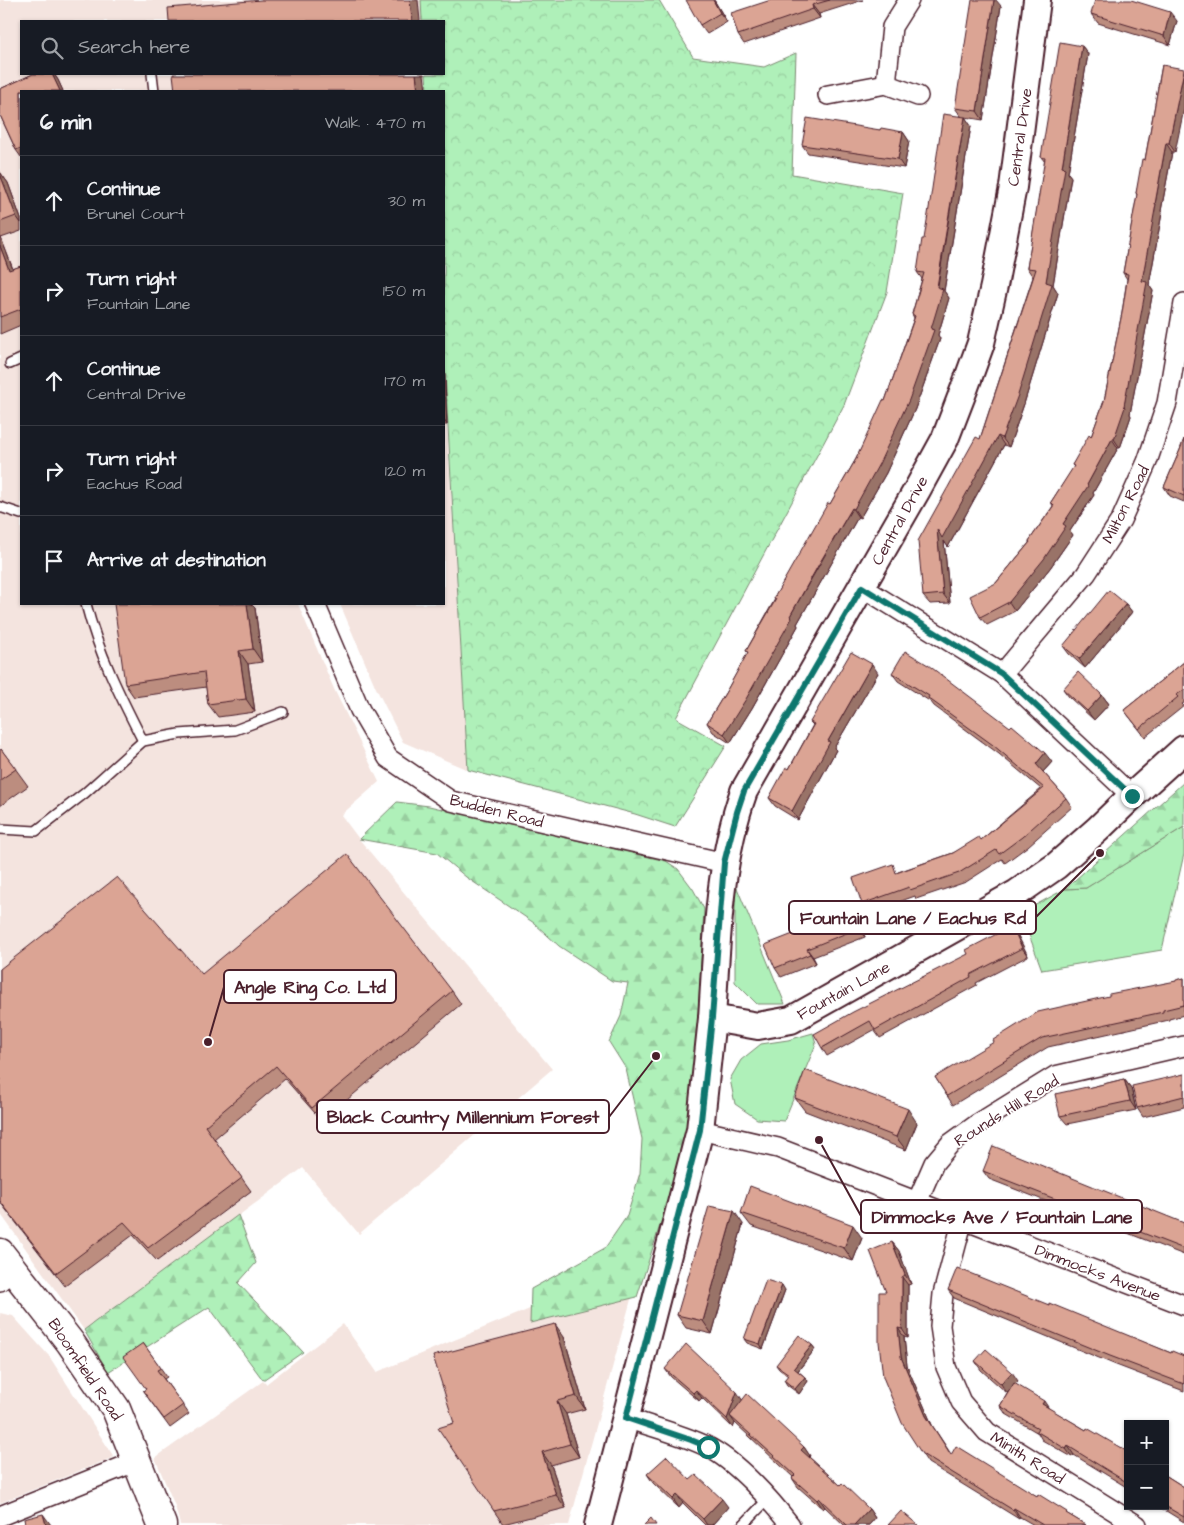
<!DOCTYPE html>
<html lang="en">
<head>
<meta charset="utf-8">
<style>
	body { margin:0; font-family:"Architects Daughter",sans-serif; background:#20242c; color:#f1f3f6 }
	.controls { position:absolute; right:15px; bottom:15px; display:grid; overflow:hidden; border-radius:0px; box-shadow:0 1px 4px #0004 }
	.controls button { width:45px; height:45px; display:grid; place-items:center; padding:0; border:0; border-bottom:1px solid #363941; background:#171b24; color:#f1f3f6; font:25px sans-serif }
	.stop { position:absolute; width:15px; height:15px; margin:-11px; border:4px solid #0f766e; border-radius:50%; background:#fff }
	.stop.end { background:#0f766e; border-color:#fff; box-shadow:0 1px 5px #0008 }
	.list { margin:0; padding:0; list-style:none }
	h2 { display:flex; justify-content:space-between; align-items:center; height:65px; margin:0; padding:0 20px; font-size:21px }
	h2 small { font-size:16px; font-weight:400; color:#9ea1a6 }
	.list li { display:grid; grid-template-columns:32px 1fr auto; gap:15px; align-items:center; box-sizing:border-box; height:90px; padding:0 20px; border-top:1px solid #363941 }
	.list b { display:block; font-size:19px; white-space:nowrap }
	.list p { margin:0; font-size:16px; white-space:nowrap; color:#9ea1a6 }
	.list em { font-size:16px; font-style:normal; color:#9ea1a6 }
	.icon { flex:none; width:28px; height:28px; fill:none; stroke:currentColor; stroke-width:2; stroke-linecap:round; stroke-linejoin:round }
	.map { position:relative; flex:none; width:1184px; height:1525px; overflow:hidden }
	.search { position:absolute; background:#171b24; box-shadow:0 1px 4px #0004; left:20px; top:20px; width:425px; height:55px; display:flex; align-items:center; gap:12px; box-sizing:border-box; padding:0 18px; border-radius:0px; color:#9ea1a6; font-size:19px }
	.panel { position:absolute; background:#171b24; box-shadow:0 1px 4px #0004; left:20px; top:90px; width:425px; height:515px; border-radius:0px }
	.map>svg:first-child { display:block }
	.built { fill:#f4e4df }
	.green { fill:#aff0b9; stroke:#7c8872 }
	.forest { fill:url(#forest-firs); stroke:#7c8872 }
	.park { fill:url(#park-crowns); stroke:#7c8872 }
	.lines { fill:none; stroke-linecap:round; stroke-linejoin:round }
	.lane-casing { stroke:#4a1f2b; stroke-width:12 }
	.street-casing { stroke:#4a1f2b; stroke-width:22 }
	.secondary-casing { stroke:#4a1f2b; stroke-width:30 }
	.primary-casing { stroke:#4a1f2b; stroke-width:31 }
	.lane { stroke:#fff; stroke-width:9 }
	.street { stroke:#fff; stroke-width:19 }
	.secondary { stroke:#fff; stroke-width:26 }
	.primary { stroke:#fff; stroke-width:28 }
	.wall { fill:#bc8d7f; stroke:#4a1f2b }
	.shaded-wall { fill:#997368; stroke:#4a1f2b }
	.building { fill:#dba494; stroke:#4a1f2b }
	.route { stroke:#0f766e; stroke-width:6 }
	.labels { text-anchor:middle; stroke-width:4; stroke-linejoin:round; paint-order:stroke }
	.street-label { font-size:16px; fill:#4a1f2b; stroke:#fff }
	.leader { fill:none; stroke:#4a1f2b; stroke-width:2 }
	.callout-dot { fill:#4a1f2b; stroke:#fff; stroke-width:2 }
	.callout { fill:#fff; stroke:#4a1f2b; stroke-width:2 }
	.callout-label { font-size:18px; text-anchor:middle; font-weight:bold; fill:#4a1f2b }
</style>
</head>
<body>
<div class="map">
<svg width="1184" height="1525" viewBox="0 0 1184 1525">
	<defs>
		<pattern id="forest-firs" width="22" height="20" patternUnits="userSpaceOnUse" patternTransform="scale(1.25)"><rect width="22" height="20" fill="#aff0b9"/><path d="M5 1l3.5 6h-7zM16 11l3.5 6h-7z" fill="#98cd9f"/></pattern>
		<pattern id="park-crowns" width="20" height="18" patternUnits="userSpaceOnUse" patternTransform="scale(1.25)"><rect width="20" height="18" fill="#aff0b9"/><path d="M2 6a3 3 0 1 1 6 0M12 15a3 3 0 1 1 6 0" fill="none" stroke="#98cd9f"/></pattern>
	</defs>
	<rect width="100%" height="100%" fill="#fff"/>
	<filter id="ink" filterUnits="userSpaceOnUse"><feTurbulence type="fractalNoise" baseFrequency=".02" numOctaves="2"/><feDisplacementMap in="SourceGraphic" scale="10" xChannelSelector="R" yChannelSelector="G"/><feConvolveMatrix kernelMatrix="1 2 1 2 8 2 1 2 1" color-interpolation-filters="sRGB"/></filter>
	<g filter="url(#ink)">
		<!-- built -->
		<g class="built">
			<polygon points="0,0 421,0 422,21 21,21 21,74 426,74 427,91 21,91 21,604 298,604 334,689 379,782 341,815 359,839 552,1069 359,1234 303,1168 84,1330 0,1213"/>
			<polygon points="444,358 447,425 468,770 403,742 376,688 340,604 444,604"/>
			<polygon points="641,1263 569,1525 180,1525 175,1506 155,1458 263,1381 266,1384 343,1324 377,1372"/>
			<polygon points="0,1313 13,1316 49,1356 114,1457 0,1503"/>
		</g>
		<!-- green -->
		<g class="green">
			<polygon points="1184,827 1184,854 1162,950 1042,970 1021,913 1065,889 1086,888"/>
			<polygon points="735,883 785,1004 757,1004 735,982"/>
			<polygon points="813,1033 816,1044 784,1121 757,1119 735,1104 730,1079 741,1060 761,1044 788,1040"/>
		</g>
		<!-- forest -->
		<g class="forest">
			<polygon points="1184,782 1184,827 1086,888 1065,889"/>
			<polygon points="397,802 429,806 666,861 678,869 693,889 704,909 697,1033 688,1138 637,1297 530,1323 531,1289 605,1248 627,1216 640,1173 642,1139 626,1069 609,1042 621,1016 628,983 612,981 559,946 534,923 466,877 437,853 359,839"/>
			<polygon points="238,1215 256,1263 238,1283 303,1352 263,1380 209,1307 108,1372 84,1330"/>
		</g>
		<!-- park -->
		<polygon class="park" points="421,0 659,0 693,57 764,67 796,53 792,174 903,193 887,292 844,405 676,718 726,746 675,827 635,814 468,770 444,358 444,91 427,91 426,74 444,74 444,21 422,21"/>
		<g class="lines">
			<!-- lane casing -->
			<g class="lane-casing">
				<g id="lane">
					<polyline points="152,74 154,91"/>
					<polyline points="10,364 21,359"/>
					<polyline points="0,507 21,514"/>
					<path d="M86,604C98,652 120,696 143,741"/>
					<polyline points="0,829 36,831 85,793 143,741 179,734 235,730 283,712"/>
					<polyline points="743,1525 769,1498"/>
				</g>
			</g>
			<!-- street casing -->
			<g class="street-casing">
				<g id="street">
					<polyline points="886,84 892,27 909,0"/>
					<polyline points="828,95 886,84 918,96"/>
					<polyline points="862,587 1002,674 1132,796"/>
					<polyline points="315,604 360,710 388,758 451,801 725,863"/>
					<polyline points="1002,674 1086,574 1121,520 1147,462 1167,403 1184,303"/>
					<polyline points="700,1130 778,1148 1184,1305"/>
					<polyline points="917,1202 934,1163 950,1144 979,1123 1055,1076 1184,1046"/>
					<polyline points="963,1219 943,1294 940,1326 946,1367 961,1402 987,1432 1137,1525"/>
					<polyline points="0,1281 14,1269"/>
					<path d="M626,1418C652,1427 681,1434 706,1446C736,1461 770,1499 790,1525"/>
					<polyline points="0,1516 137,1461"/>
				</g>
			</g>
			<!-- secondary casing -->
			<g class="secondary-casing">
				<g id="secondary">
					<path d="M712,1018C717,942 718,864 744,791L917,490L945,439L965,387L981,343L994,286L1013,187L1037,0"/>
					<polyline points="598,1525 700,1130 712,1018 758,1026 791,1020 1017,893 1056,866 1098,829 1132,796 1184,749"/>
				</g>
			</g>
			<!-- primary casing -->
			<g class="primary-casing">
				<polyline id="primary" points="0,1253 70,1342 116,1409 162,1525"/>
			</g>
			<!-- lane -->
			<use href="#lane" class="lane"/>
			<!-- street -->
			<use href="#street" class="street"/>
			<!-- secondary -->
			<use href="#secondary" class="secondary"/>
			<!-- primary -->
			<use href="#primary" class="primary"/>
		</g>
		<!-- wall -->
		<g class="wall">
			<polygon points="714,0 727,22 707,34 700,25"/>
			<polygon points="771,0 863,0 819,14 820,18 744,44 738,35"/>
			<polygon points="1001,6 983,120 965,117 971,126 944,291 949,298 938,335 940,339 915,409 886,473 860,518 858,517 826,573 797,624 798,626 752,708 730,743 713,732 707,723 727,690 748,653 746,651 775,599 774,598 830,504 856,459 885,401 914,318 912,314 922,279 917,272 961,116 955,108"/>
			<polygon points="1091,14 1177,21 1170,45 1098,23"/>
			<polygon points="1082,46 1088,54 1068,173 1071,177 1053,285 1058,293 1024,404 1009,447 1004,445 948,547 944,541 950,603 930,604 923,596 980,439 1033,277 1027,268 1045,162 1041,157"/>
			<polygon points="1162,65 1175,152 1172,152 1161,211 1162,213 1149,285 1153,291 1130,414 1131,416 1120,448 1118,448 1093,493 1094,495 1070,531 1073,535 1050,568 1015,611 987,625 980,617 996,583 1029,543 1029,541 1053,506 1051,502 1074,467 1072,465 1091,437 1104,401 1122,313 1127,279 1123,273 1137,195 1136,193 1145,160"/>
			<polygon points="33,74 54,74 58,80 63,91 21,91 21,157 16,150 0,115 0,89"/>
			<polygon points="880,130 903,132 909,141 904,168 808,153 802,145"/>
			<polygon points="0,172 8,183 21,219 21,231 1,238 13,269 21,266 21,325 0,334"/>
			<polygon points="444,358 447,425 444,425"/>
			<polygon points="1184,439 1184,502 1170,496 1164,487 1180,450"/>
			<polygon points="1126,604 1132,612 1085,668 1069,654 1063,646"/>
			<polygon points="255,608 262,662 248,664 255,712 218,717 208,704 206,687 134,697 125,684"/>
			<polygon points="1184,662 1184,703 1182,704 1184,706 1145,737 1124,710"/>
			<polygon points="878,673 834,748 836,750 798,820 775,806 769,798 789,769 813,725 810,722"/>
			<polygon points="892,673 1052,762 1043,772 1066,798 1072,807 1028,846 1005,863 1002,859 966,882 916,899 915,896 868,913 862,904 898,872 953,853 981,840 1041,789 999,754 934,706 931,702 898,681"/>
			<polygon points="1063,689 1102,695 1109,704 1094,720 1069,697"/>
			<polygon points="1,749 28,786 0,806 0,750"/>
			<polygon points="849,904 855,913 865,937 813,957 816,963 781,977 775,968 821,923"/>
			<polygon points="1017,934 1028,956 976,983 977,985 880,1038 874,1030 827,1056 822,1048"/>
			<polygon points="0,969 202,974 452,991 461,1004 322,1121 285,1079 214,1139 251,1191 157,1261 133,1235 65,1286 0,1202"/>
			<polygon points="1184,978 1184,1015 1169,1019 1169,1020 1048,1047 953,1105 935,1077"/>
			<polygon points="1184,1074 1184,1107 1143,1117 1137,1108"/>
			<polygon points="1124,1079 1131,1088 1136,1110 1067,1124 1060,1116 1087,1087 1088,1088"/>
			<polygon points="795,1098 917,1123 906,1150 805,1111"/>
			<polygon points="983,1171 1184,1223 1184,1255 989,1179"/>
			<polygon points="741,1213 862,1238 853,1261 751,1226"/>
			<polygon points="743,1224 712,1334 686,1328 677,1315"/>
			<polygon points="892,1242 899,1251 911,1284 908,1285 908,1338 904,1337 907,1366 932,1425 951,1454 1037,1496 1086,1525 1034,1525 1020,1517 1019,1519 928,1463 922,1454 886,1292"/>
			<polygon points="785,1290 763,1349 747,1343 744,1339"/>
			<polygon points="948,1290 1049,1305 1171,1353 1184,1356 1184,1391 1116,1365 954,1298"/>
			<polygon points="564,1337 585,1409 566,1414 579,1457 551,1465 566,1508 503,1524 494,1511 454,1423"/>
			<polygon points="143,1343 167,1377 164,1379 189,1414 170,1428 143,1391 146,1389"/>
			<polygon points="812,1345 815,1349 798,1371 805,1377 808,1381 799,1394 787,1385 784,1380 788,1376 779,1369 776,1365"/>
			<polygon points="975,1361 1018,1381 1015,1384 1048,1408 1086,1430 1128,1452 1128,1488 1074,1455 1072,1457 1042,1440 1038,1433 1006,1414 1000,1406 1010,1389 1007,1393 981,1370"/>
			<polygon points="665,1369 743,1400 804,1447 810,1456 809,1457 840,1485 869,1509 875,1518 869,1525 844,1525 825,1507 823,1509 798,1487 792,1478 793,1477 735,1423 733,1428 702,1398 699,1401 671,1377"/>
			<polygon points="647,1474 690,1480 728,1507 712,1525 705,1525 683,1503 679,1508 653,1483"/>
			<polygon points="1165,1475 1184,1487 1184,1522 1158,1506 1165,1506"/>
		</g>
		<!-- shaded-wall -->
		<g class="shaded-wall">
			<polygon points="410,0 418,0 420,21 412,21"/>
			<polygon points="713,0 714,0 727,22 720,13"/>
			<polygon points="994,0 996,0 1001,6 983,120 977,111"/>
			<polygon points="812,5 819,14 820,18 813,9"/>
			<polygon points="1170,12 1177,21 1170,45 1164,36"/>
			<polygon points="1082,46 1088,54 1068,173 1071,177 1053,285 1058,293 1024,404 1009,447 1002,438 1046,282 1062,167"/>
			<polygon points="1184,70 1184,109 1175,152 1169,143"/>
			<polygon points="52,74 54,74 58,80 63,91 60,91"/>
			<polygon points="416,74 424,74 426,91 418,91"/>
			<polygon points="965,117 971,126 944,291 949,298 938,335 940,339 915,409 886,473 860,518 854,509 931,329"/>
			<polygon points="903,132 909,141 904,168 898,159"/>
			<polygon points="1166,143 1172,152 1161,211 1162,213 1149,285 1153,291 1130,414 1131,416 1120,448 1114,439 1124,406 1142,281 1155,204"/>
			<polygon points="0,172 8,183 21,219 21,223 16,216 0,174"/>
			<polygon points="0,237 1,238 18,283 9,270 0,246"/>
			<polygon points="444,358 447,425 444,420"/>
			<polygon points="998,436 1004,445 948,547 944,541 950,603 943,594 937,529"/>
			<polygon points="1112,439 1118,448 1093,493 1094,495 1070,531 1073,535 1050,568 1015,611 1009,602 1063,524 1087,485"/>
			<polygon points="852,508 858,517 797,624 798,626 752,708 730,743 724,734 790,616"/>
			<polygon points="247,604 251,604 255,608 262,662 253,649"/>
			<polygon points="1126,604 1132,612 1085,668 1079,659"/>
			<polygon points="239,651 248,664 255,712 246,699"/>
			<polygon points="872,664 878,673 834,748 836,750 798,820 792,811 828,741"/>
			<polygon points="1102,695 1109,704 1094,720 1087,711"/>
			<polygon points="1045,753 1052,762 1042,773 1036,764"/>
			<polygon points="849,904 855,913 865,937 859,928"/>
			<polygon points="1012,926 1017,934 1028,956 1022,948"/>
			<polygon points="807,949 813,957 816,963 810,954"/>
			<polygon points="1124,1079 1131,1088 1136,1110 1130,1101"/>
			<polygon points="908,1109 917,1123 906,1150 896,1137"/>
			<polygon points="734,1211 743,1224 712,1334 703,1321"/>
			<polygon points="853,1225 862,1238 853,1261 844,1248"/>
			<polygon points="892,1242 899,1251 911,1284 905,1275"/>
			<polygon points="902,1277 908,1285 908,1338 902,1329"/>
			<polygon points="782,1285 785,1290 763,1349 760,1344"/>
			<polygon points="555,1324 564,1337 585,1409 576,1396"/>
			<polygon points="898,1328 904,1337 907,1366 932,1425 926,1416 901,1357"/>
			<polygon points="812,1345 815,1349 797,1372 794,1368"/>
			<polygon points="1012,1372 1018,1381 1007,1393 1001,1384"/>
			<polygon points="805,1377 808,1381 799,1394 795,1389"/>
			<polygon points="696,1390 702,1398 699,1401 693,1393"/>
			<polygon points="737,1392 743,1401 730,1416 735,1423 733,1428 727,1419"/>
			<polygon points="557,1401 566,1414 579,1457 570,1444"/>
			<polygon points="1044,1401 1050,1410 1042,1404"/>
			<polygon points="1068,1446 1074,1455 1072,1457 1066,1449"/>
			<polygon points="804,1447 810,1456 807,1459 801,1450"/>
			<polygon points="542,1452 551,1465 566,1508 556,1495"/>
			<polygon points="677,1495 683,1503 679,1508 673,1499"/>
			<polygon points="819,1498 825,1507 823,1509 817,1500"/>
			<polygon points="722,1499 728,1507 712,1525 707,1525 703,1519"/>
			<polygon points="1014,1508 1020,1517 1019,1519 1013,1510"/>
			<polygon points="869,1509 875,1518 869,1525 854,1525"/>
			<polygon points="43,1514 51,1525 46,1525"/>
		</g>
		<!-- building -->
		<g class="building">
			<polygon points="261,0 410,0 412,21 169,21 168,8"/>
			<polygon points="686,0 713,0 720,13 700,25"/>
			<polygon points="771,0 830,0 812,5 813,9 738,35 731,13"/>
			<polygon points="972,0 994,0 977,111 955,108"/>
			<polygon points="1095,0 1131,0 1170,12 1164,36 1091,14"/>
			<polygon points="1060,42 1082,46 1062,167 1065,168 1046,282 1052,284 1018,395 1002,438 998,436 942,538 937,529 943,594 923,596 918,541 976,437 980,439 1036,269 1027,268 1045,158 1041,157"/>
			<polygon points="1162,65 1184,69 1184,70 1169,143 1166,143 1155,204 1156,204 1142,281 1147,282 1124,406 1125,407 1114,439 1112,439 1087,485 1088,486 1063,524 1066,526 1044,559 1009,602 980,617 970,596 996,583 1030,542 1029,541 1054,505 1051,502 1074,466 1072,465 1089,435 1091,437 1104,401 1122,313 1128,274 1123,273 1137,194 1136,193 1142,159 1145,160"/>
			<polygon points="33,74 52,74 60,91 21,91 21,148 16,150 0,115 0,89"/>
			<polygon points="173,74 416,74 418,91 175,91"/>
			<polygon points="943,114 965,117 937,287 943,289 931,329 934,330 909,400 879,464 854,509 852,508 819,564 790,616 792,618 746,699 724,734 707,723 727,690 748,652 746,651 776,599 774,598 828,503 830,504 856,459 883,400 885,401 915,316 912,314 924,273 917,272 922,239 924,239 930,202"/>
			<polygon points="807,118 880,130 881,128 903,132 898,159 802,145"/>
			<polygon points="0,174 16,216 0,222"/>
			<polygon points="0,246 9,270 21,266 21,309 0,317"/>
			<polygon points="1184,439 1184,496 1164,487 1180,450"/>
			<polygon points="1109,590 1126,604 1079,659 1063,646"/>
			<polygon points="114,604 247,604 253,649 239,651 246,699 208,704 204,672 125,684"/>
			<polygon points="905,651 928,665 1010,727 1012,725 1045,753 1036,764 1066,798 1022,837 999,854 996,850 959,873 910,890 909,887 862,904 853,878 893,864 896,873 953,853 979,837 981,840 1044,788 993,745 928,698 929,696 892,673"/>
			<polygon points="851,652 872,664 828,741 830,742 792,811 769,798 786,767 789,769 814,724 810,722"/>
			<polygon points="1184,662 1184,690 1176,695 1178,697 1139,729 1124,710"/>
			<polygon points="1078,672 1102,695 1087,711 1063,689"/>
			<polygon points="1,749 16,769 0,780 0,750"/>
			<polygon points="347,854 452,991 312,1108 276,1066 205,1126 242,1178 148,1248 124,1222 56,1273 0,1201 0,969 117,877 202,974"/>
			<polygon points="849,904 859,928 807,949 810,954 775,968 765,945 821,923 818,916"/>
			<polygon points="1012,926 1022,948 970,975 971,977 875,1030 870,1021 822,1048 814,1034 853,1012 968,954 966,950"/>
			<polygon points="1184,978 1184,1005 1163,1010 1163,1012 1042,1038 947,1096 935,1077 994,1042 993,1040 1038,1012 1109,996 1109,994 1176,981 1176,980"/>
			<polygon points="805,1070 908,1109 896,1137 795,1098"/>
			<polygon points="1184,1074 1184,1096 1137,1108 1132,1086"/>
			<polygon points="1124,1079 1130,1101 1060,1116 1055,1094 1087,1087 1087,1088"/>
			<polygon points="993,1146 1184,1223 1184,1249 983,1171"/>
			<polygon points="750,1186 853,1225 844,1248 741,1213"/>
			<polygon points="709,1206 734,1211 703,1321 677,1315"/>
			<polygon points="892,1242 905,1275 902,1277 902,1329 898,1328 901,1357 926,1416 951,1455 956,1446 1037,1496 1038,1494 1067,1512 1066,1513 1086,1525 1043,1525 1014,1508 1013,1510 922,1454 902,1423 883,1377 879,1342 879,1292 886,1292 870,1251"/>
			<polygon points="957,1268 1049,1305 1049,1303 1171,1353 1172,1351 1184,1356 1184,1384 1110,1356 948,1290"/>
			<polygon points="766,1280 782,1285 760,1344 744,1339"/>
			<polygon points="555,1324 576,1396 557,1401 570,1444 542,1452 556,1495 494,1511 438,1428 454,1423 433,1356"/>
			<polygon points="799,1335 812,1345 794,1368 805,1377 795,1389 784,1380 789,1374 776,1365"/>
			<polygon points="143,1343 161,1368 157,1370 183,1405 164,1419 143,1391 146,1389 123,1357"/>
			<polygon points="686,1344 737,1392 727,1419 696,1390 693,1393 665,1369"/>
			<polygon points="986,1349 1012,1372 1001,1384 975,1361"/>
			<polygon points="1014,1383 1044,1401 1042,1404 1086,1430 1087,1428 1128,1452 1128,1483 1068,1446 1066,1449 1036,1431 1038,1428 1000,1406"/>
			<polygon points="747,1394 804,1447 801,1450 840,1485 842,1483 869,1509 854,1525 847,1525 819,1498 817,1500 792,1478 795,1475 730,1416"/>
			<polygon points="667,1456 690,1480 696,1475 722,1499 703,1519 677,1495 673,1499 647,1474"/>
			<polygon points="1165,1475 1184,1487 1184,1517 1165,1506"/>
			<polygon points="901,1511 918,1525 888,1525"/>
			<polygon points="43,1514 46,1525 21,1525 25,1524 24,1519"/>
			<polygon points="651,1518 656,1525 644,1525"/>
		</g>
	</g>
	<g class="lines" filter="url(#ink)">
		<!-- route -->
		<polyline class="route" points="708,1447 691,1440 626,1418 700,1130 712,1018 724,863 737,812 744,791 862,587 1002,674 1132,796"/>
	</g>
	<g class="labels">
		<!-- street labels -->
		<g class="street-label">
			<text transform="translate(1019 137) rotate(-82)" y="6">Central Drive</text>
			<text transform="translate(1125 504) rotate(-63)" y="6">Milton Road</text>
			<text transform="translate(899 520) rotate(-61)" y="6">Central Drive</text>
			<text transform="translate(497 810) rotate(14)" y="6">Budden Road</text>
			<text transform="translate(843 990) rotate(-29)" y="6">Fountain Lane</text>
			<text transform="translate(1006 1110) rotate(-32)" y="6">Rounds Hill Road</text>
			<text transform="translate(1098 1272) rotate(21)" y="6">Dimmocks Avenue</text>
			<text transform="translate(86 1369) rotate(56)" y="6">Bloomfield Road</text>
			<text transform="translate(1028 1457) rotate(32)" y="6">Minith Road</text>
		</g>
	</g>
	<!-- callouts -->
	<path class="leader" d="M1100 853L1036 917M208 1042L224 987M656 1056L609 1117M819 1140L861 1216"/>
	<g class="callout-dot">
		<circle cx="1100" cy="853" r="5"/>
		<circle cx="208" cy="1042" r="5"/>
		<circle cx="656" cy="1056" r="5"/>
		<circle cx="819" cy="1140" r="5"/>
	</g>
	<g class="callout">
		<rect x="789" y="901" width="247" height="33" rx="5"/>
		<rect x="224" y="970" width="172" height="33" rx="5"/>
		<rect x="317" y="1100" width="292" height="33" rx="5"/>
		<rect x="861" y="1200" width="281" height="33" rx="5"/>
	</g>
	<g class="callout-label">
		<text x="913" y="924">Fountain Lane / Eachus Rd</text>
		<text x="310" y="993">Angle Ring Co. Ltd</text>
		<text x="463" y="1123">Black Country Millennium Forest</text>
		<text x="1002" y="1223">Dimmocks Ave / Fountain Lane</text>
	</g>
</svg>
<div class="controls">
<button>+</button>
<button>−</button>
</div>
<div class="stop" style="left:708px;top:1447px"></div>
<div class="stop end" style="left:1132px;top:796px"></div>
<div class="search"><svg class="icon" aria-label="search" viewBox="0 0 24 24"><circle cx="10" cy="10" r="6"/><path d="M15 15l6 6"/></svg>Search here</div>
<section class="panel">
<h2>6 min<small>Walk · 470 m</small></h2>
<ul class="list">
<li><svg class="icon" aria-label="ahead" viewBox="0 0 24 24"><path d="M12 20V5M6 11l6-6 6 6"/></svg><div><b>Continue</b><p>Brunel Court</p></div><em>30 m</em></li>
<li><svg class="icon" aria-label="right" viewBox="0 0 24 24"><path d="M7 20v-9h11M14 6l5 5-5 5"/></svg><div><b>Turn right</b><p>Fountain Lane</p></div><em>150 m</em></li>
<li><svg class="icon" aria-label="ahead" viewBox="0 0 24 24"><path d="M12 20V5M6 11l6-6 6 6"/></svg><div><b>Continue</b><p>Central Drive</p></div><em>170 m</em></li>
<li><svg class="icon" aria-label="right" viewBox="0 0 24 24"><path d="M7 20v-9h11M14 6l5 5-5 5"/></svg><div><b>Turn right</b><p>Eachus Road</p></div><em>120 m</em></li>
<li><svg class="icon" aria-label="arrive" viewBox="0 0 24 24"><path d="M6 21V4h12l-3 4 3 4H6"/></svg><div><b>Arrive at destination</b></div></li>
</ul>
</section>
</div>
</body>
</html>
